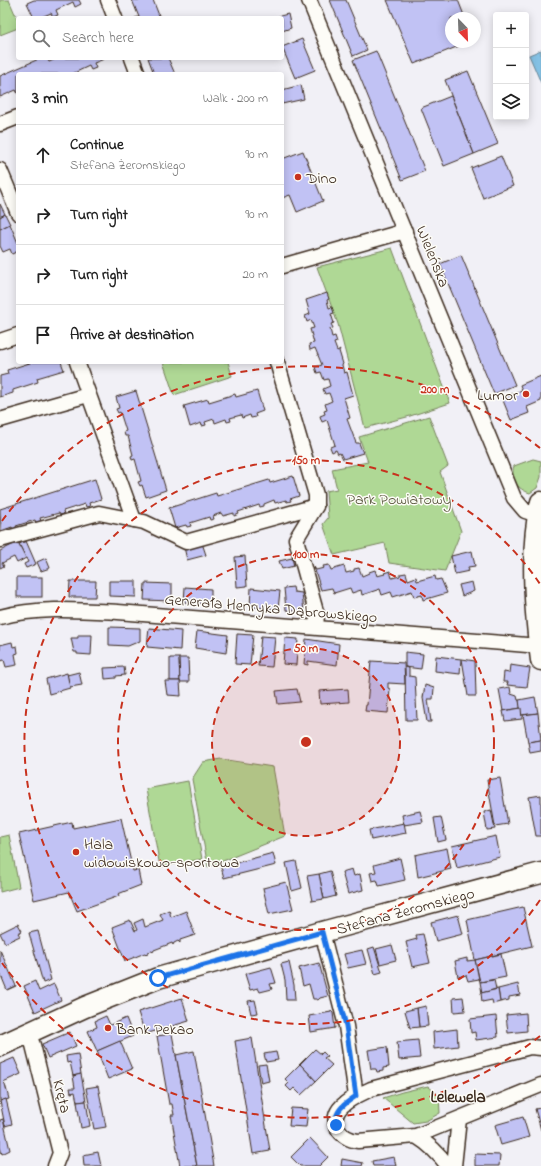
<!DOCTYPE html>
<html lang="en">
<head>
<meta charset="utf-8">
<style>
	body { margin:0; font-family:"Indie Flower",sans-serif; background:#f6f6f6; color:#222 }
	.controls { position:absolute; right:12px; top:12px; display:grid; overflow:hidden; border-radius:4px; box-shadow:0 2px 10px #0003 }
	.controls button { width:36px; height:36px; display:grid; place-items:center; padding:0; border:0; border-bottom:1px solid #e0e0e0; background:#fff; color:#222; font:20px sans-serif }
	.compass { position:absolute; left:445px; top:12px; width:36px; height:36px; border-radius:50%; background:#fff; box-shadow:0 2px 10px #0003; rotate:157deg }
	.stop { position:absolute; width:12px; height:12px; margin:-9px; border:3px solid #1a73e8; border-radius:50%; background:#fff }
	.stop.end { background:#1a73e8; border-color:#fff; box-shadow:0 1px 4px #0008 }
	.list { margin:0; padding:0; list-style:none }
	h2 { display:flex; justify-content:space-between; align-items:center; height:52px; margin:0; padding:0 16px; font-size:17px }
	h2 small { font-size:13px; font-weight:400; color:#767676 }
	.list li { display:grid; grid-template-columns:26px 1fr auto; gap:12px; align-items:center; box-sizing:border-box; height:60px; padding:0 16px; border-top:1px solid #e0e0e0 }
	.list b { display:block; font-size:15px; white-space:nowrap }
	.list p { margin:0; font-size:13px; white-space:nowrap; color:#767676 }
	.list em { font-size:13px; font-style:normal; color:#767676 }
	.icon { flex:none; width:22px; height:22px; fill:none; stroke:currentColor; stroke-width:2; stroke-linecap:round; stroke-linejoin:round }
	.map { position:relative; flex:none; width:541px; height:1166px; overflow:hidden }
	.search { position:absolute; background:#fff; box-shadow:0 2px 10px #0003; left:16px; top:16px; width:268px; height:44px; display:flex; align-items:center; gap:10px; box-sizing:border-box; padding:0 14px; border-radius:4px; color:#767676; font-size:15px }
	.panel { position:absolute; background:#fff; box-shadow:0 2px 10px #0003; left:16px; top:72px; width:268px; height:292px; border-radius:4px }
	.map>svg:first-child { display:block }
	.green { fill:#afd895; stroke:#75815a }
	.water { fill:#84c1e4; stroke:#678595 }
	.building { fill:#c1c2f4; stroke:#3b2a1e }
	.lines { fill:none; stroke-linecap:round; stroke-linejoin:round }
	.street-casing { stroke:#3b2a1e; stroke-width:17 }
	.secondary-casing { stroke:#3b2a1e; stroke-width:23 }
	.street { stroke:#fdfcf7; stroke-width:14 }
	.secondary { stroke:#fdfcf7; stroke-width:20 }
	.route { stroke:#1a73e8; stroke-width:5 }
	.ring { fill:none; stroke:#c8321e; stroke-width:2; stroke-dasharray:7 5 }
	.poi-dot { fill:#c8321e; stroke:#fdfcf7; stroke-width:1.5 }
	.labels { text-anchor:middle; stroke-width:3; stroke-linejoin:round; paint-order:stroke }
	.poi-label { font-size:16px; fill:#3b2a1e; stroke:#fdfcf7; text-anchor:start }
	.street-label { font-size:16px; fill:#3b2a1e; stroke:#fdfcf7 }
	.park-label { font-size:16px; fill:#58563c; stroke:#fdfcf7 }
	.neighbourhood-label { font-size:17px; font-weight:bold; fill:#3b2a1e; stroke:#fdfcf7 }
	.centre { fill:#c8321e; stroke:#fdfcf7; stroke-width:2 }
	.ring-label { font-size:12px; text-anchor:middle; font-weight:bold; fill:#c8321e; stroke:#fdfcf7; stroke-width:3; stroke-linejoin:round; paint-order:stroke }
</style>
</head>
<body>
<div class="map">
<svg width="541" height="1166" viewBox="0 0 541 1166">
	<rect width="100%" height="100%" fill="#f1f0f6"/>
	<filter id="ink" filterUnits="userSpaceOnUse"><feTurbulence type="fractalNoise" baseFrequency=".025" numOctaves="2"/><feDisplacementMap in="SourceGraphic" scale="8" xChannelSelector="R" yChannelSelector="G"/><feConvolveMatrix kernelMatrix="1 2 1 2 8 2 1 2 1" color-interpolation-filters="sRGB"/></filter>
	<g filter="url(#ink)">
		<!-- green -->
		<g class="green">
			<polygon points="0,0 9,0 18,21 18,28 0,35"/>
			<polygon points="392,248 450,403 407,417 365,428 338,324 317,267"/>
			<polygon points="163,362 228,362 232,376 174,395"/>
			<polygon points="429,416 448,466 440,472 461,531 445,571 389,563 385,543 334,555 323,524 328,518 326,491 337,489 332,469 368,462 359,437"/>
			<path d="M533,459L541,461V477L537,488L530,493C517,489 510,479 514,466Z"/>
			<polygon points="221,759 273,767 285,836 208,867 192,779 203,762"/>
			<polygon points="188,781 202,859 160,867 146,789"/>
			<polygon points="9,835 19,887 0,892 0,837"/>
			<polygon points="428,1086 439,1096 440,1113 426,1121 413,1123 383,1098 402,1092"/>
		</g>
		<!-- water -->
		<polygon class="water" points="541,50 541,83 529,55"/>
		<!-- building -->
		<g class="building">
			<polygon points="34,0 79,0 81,4 75,7 73,2 56,10 58,15 53,17 51,13 39,18 34,18 27,3"/>
			<polygon points="132,0 153,0 160,18 135,18 139,17"/>
			<polygon points="330,0 346,0 367,50 353,56"/>
			<polygon points="387,0 458,0 465,18 451,18 451,42 469,42 414,64"/>
			<polygon points="288,14 291,28 282,31 282,18 272,18"/>
			<polygon points="302,39 315,70 295,78 282,47"/>
			<polygon points="376,51 425,171 402,180 353,60"/>
			<polygon points="41,58 47,58 49,62 58,58 103,58 104,59 94,63 96,68 91,70 89,66 72,74 18,74 18,94 16,90 0,97 0,76"/>
			<polygon points="148,58 168,58 175,74 149,74 148,73 153,71"/>
			<polygon points="468,71 498,144 474,154 445,80"/>
			<polygon points="301,85 304,99 282,104 282,90"/>
			<polygon points="451,96 474,154 444,166 421,108"/>
			<polygon points="303,151 323,201 297,212 290,195 282,198 282,159"/>
			<polygon points="501,156 513,186 483,198 471,168"/>
			<polygon points="0,204 5,214 0,217"/>
			<polygon points="5,214 10,224 0,229 0,217"/>
			<polygon points="10,224 18,243 18,251 12,254 10,249 3,252 0,246 0,229"/>
			<polygon points="461,255 515,385 494,394 440,264"/>
			<polygon points="327,293 329,299 327,300 329,308 332,307 334,313 331,314 334,323 331,324 333,328 330,329 332,337 335,336 337,342 334,343 337,351 340,349 339,351 343,364 342,365 344,373 347,372 353,395 344,398 350,418 347,419 356,443 359,443 363,453 343,459 340,453 338,454 336,450 332,452 330,447 335,445 327,420 322,422 320,416 325,414 324,411 327,410 325,404 332,401 329,393 325,394 323,389 330,386 328,379 324,380 321,372 317,373 315,367 322,365 315,348 310,350 309,344 314,343 310,329 314,328 311,320 307,322 305,316 310,314 306,300"/>
			<polygon points="33,362 61,362 64,370 37,378 38,382 13,390 13,393 0,397 0,376 8,374 7,370"/>
			<polygon points="541,376 541,401 527,407 529,413 511,420 502,398 522,390 520,385"/>
			<polygon points="136,391 166,490 146,497 142,485 140,486 138,482 141,481 135,459 132,460 131,456 133,455 128,436 125,436 124,432 126,431 120,412 118,413 116,409 119,408 116,397"/>
			<polygon points="257,391 263,411 255,414 256,417 251,418 250,415 242,418 241,415 230,418 231,421 227,422 226,419 215,423 214,419 205,422 206,425 202,426 201,423 190,427 184,406 208,399 209,402 235,394 236,397"/>
			<polygon points="293,476 299,496 290,499 291,501 287,502 286,500 275,503 274,500 264,504 264,506 260,507 259,505 238,512 239,514 234,516 234,513 223,516 221,513 213,516 214,519 210,520 209,517 190,523 191,526 187,527 186,525 175,528 169,508 216,493 217,496 269,480 270,483"/>
			<polygon points="95,479 101,499 89,503 90,506 86,507 85,504 63,511 64,514 60,515 59,513 40,518 41,521 36,523 35,520 16,526 17,529 13,530 12,527 1,531 0,509"/>
			<polygon points="26,541 36,564 26,568 24,564 28,562 19,544"/>
			<polygon points="18,542 26,558 17,563 14,557 2,563 4,566 0,568 0,551"/>
			<polygon points="202,543 206,555 187,560 184,547"/>
			<polygon points="472,551 475,566 468,567 469,571 455,574 451,556"/>
			<polygon points="245,556 247,586 237,587 235,557"/>
			<polygon points="46,558 50,568 41,571 37,562"/>
			<polygon points="292,558 294,566 282,569 279,561"/>
			<polygon points="329,565 331,570 344,566 346,573 354,571 354,569 359,568 362,576 369,573 369,572 375,570 377,576 385,574 384,573 390,571 392,578 400,576 400,574 406,573 408,580 416,577 417,581 435,576 436,580 441,579 447,593 423,600 422,595 414,597 412,591 393,597 391,592 382,595 380,589 362,595 361,590 352,593 350,588 334,593 332,588 321,590 314,567 316,570 324,568 323,566"/>
			<rect x="17" y="577" width="25" height="20"/>
			<polygon points="70,581 96,581 95,597 69,597"/>
			<polygon points="109,581 136,581 136,597 109,596"/>
			<polygon points="472,582 474,591 462,596 459,585"/>
			<polygon points="145,583 172,584 172,601 144,600"/>
			<polygon points="185,587 211,589 211,604 184,602"/>
			<polygon points="293,587 294,592 302,593 304,612 286,610 284,588"/>
			<polygon points="251,588 280,591 278,609 250,607"/>
			<polygon points="109,627 140,628 140,641 128,646 109,645"/>
			<polygon points="149,628 181,631 180,650 147,647"/>
			<polygon points="197,631 228,635 226,653 195,648"/>
			<polygon points="237,634 253,635 250,665 235,664"/>
			<polygon points="78,635 92,635 91,655 77,654 77,652 74,652 71,638 78,638"/>
			<polygon points="261,636 275,637 272,667 258,666"/>
			<polygon points="285,638 298,639 296,665 283,664"/>
			<polygon points="306,639 339,644 337,665 308,661 308,665 304,664"/>
			<polygon points="12,642 13,647 17,646 18,653 15,654 17,665 6,667 4,660 0,661 0,645"/>
			<polygon points="405,652 423,654 421,669 405,667"/>
			<polygon points="436,656 461,659 460,674 435,671"/>
			<polygon points="170,658 179,658 180,681 170,681"/>
			<polygon points="179,658 188,658 189,682 180,682"/>
			<polygon points="462,659 475,661 476,696 468,696"/>
			<polygon points="371,661 404,663 405,684 388,683 388,688 390,689 388,713 365,711 366,705 367,705"/>
			<polygon points="510,665 530,668 527,687 507,685 508,682 503,682 504,672 509,673"/>
			<polygon points="124,667 125,675 116,676 116,678 105,679 104,668"/>
			<polygon points="405,667 409,668 409,676 415,677 417,720 406,720"/>
			<polygon points="79,672 82,685 70,687 67,675"/>
			<polygon points="67,673 70,688 49,694 46,679"/>
			<polygon points="165,681 180,681 181,696 167,695"/>
			<polygon points="425,685 434,688 433,699 428,699 431,722 427,722 423,698"/>
			<polygon points="510,687 511,694 517,696 518,700 519,700 521,708 503,711 499,689"/>
			<polygon points="297,689 300,702 278,704 276,691"/>
			<polygon points="348,689 349,702 320,704 319,691"/>
			<polygon points="535,697 538,713 521,715 519,700"/>
			<polygon points="521,708 522,719 505,721 503,711"/>
			<polygon points="538,713 541,740 528,742 523,715"/>
			<polygon points="541,740 541,751 530,753 528,742"/>
			<polygon points="500,778 508,824 495,826 487,780"/>
			<polygon points="541,795 541,836 536,836 529,797"/>
			<polygon points="491,810 495,829 487,830 484,812"/>
			<polygon points="420,811 423,822 404,825 402,815"/>
			<polygon points="441,817 446,840 438,842 434,818"/>
			<polygon points="121,818 133,871 138,870 141,885 118,894 119,896 77,911 69,892 34,900 19,834 72,822 73,828"/>
			<polygon points="404,823 406,833 371,840 369,830"/>
			<polygon points="496,836 500,857 457,868 452,846"/>
			<polygon points="447,848 451,869 418,877 415,855"/>
			<polygon points="273,853 276,865 224,878 221,867"/>
			<polygon points="400,858 405,880 379,886 377,880 372,881 370,873 376,872 374,865"/>
			<polygon points="296,861 302,888 292,891 286,863"/>
			<polygon points="352,869 354,876 360,874 363,890 348,894 342,872"/>
			<polygon points="330,871 336,896 324,899 319,874"/>
			<polygon points="319,874 324,899 312,901 307,876"/>
			<polygon points="286,882 293,909 269,914 263,888"/>
			<polygon points="523,907 532,946 475,960 467,920"/>
			<polygon points="169,910 171,917 186,911 195,935 180,940 180,943 178,941 174,943 173,945 172,943 154,950 153,952 152,951 148,952 147,955 145,953 125,961 112,927 130,920 135,931 137,930 134,923 143,919 145,927 163,920 160,914"/>
			<polygon points="458,915 463,934 436,941 431,922"/>
			<polygon points="18,924 22,931 18,933 20,936 5,943 0,933"/>
			<polygon points="38,931 51,980 43,983 29,933"/>
			<polygon points="423,934 430,963 412,967 406,942 417,939 416,935"/>
			<polygon points="392,945 396,960 380,964 376,949"/>
			<polygon points="374,947 382,972 375,974 368,949"/>
			<polygon points="0,950 16,986 7,990 0,973"/>
			<polygon points="362,950 366,964 348,968 344,954"/>
			<polygon points="501,954 506,977 480,982 475,960"/>
			<polygon points="467,958 467,961 475,960 479,979 468,981 466,975 458,977 455,961"/>
			<polygon points="289,962 294,985 295,1000 286,1000 285,980 281,964"/>
			<polygon points="319,963 328,996 320,998 318,1000 316,999 313,999 309,984 303,986 299,968"/>
			<polygon points="271,967 276,983 270,984 272,989 260,992 258,988 250,990 245,974"/>
			<polygon points="494,980 496,989 482,993 480,982"/>
			<polygon points="35,981 39,991 54,984 61,1000 35,1012 24,986"/>
			<polygon points="518,984 520,995 509,997 509,1000 500,1002 498,989"/>
			<polygon points="498,989 500,1002 493,1004 492,1000 482,1002 481,993"/>
			<polygon points="463,997 465,1011 454,1012 453,998"/>
			<polygon points="182,998 189,1021 145,1034 138,1012"/>
			<polygon points="255,1000 258,1013 251,1014 248,1001"/>
			<polygon points="426,1006 428,1026 419,1027 417,1008"/>
			<polygon points="417,1008 419,1027 410,1028 405,1011"/>
			<polygon points="331,1011 333,1013 335,1028 311,1032 309,1016 331,1012"/>
			<polygon points="526,1013 527,1031 508,1033 506,1015"/>
			<polygon points="106,1016 110,1025 126,1018 133,1036 97,1051 88,1031 97,1027 95,1021"/>
			<polygon points="496,1016 498,1037 476,1040 475,1032 471,1033 470,1019"/>
			<polygon points="457,1029 458,1046 434,1049 433,1032"/>
			<polygon points="70,1032 76,1046 48,1058 42,1044"/>
			<polygon points="172,1034 176,1055 197,1166 180,1166 171,1115 174,1115 172,1104 169,1104 157,1036"/>
			<polygon points="252,1038 270,1151 253,1154 235,1041"/>
			<polygon points="418,1040 420,1058 399,1060 397,1042"/>
			<polygon points="120,1041 132,1069 108,1079 97,1051"/>
			<polygon points="387,1047 389,1067 383,1068 383,1071 377,1072 376,1069 371,1069 368,1050"/>
			<polygon points="315,1049 321,1054 323,1052 327,1056 324,1058 332,1065 316,1081 300,1064"/>
			<polygon points="194,1051 214,1166 197,1166 176,1055"/>
			<polygon points="276,1052 278,1060 266,1062 264,1054"/>
			<polygon points="78,1054 81,1074 73,1076 70,1062 67,1063 66,1056"/>
			<polygon points="14,1058 21,1074 3,1082 5,1084 9,1099 0,1101 0,1064"/>
			<polygon points="266,1064 269,1081 261,1083 258,1065"/>
			<polygon points="300,1064 316,1081 301,1095 294,1088 291,1091 286,1086 289,1083 285,1079"/>
			<polygon points="81,1074 86,1101 77,1102 75,1092 71,1093 70,1088 75,1088 73,1076"/>
			<polygon points="98,1086 106,1127 94,1129 86,1088"/>
			<polygon points="6,1099 12,1124 5,1126 0,1101"/>
			<polygon points="86,1101 90,1126 81,1128 77,1102"/>
			<polygon points="291,1108 308,1109 306,1127 289,1126"/>
			<polygon points="541,1108 541,1130 535,1109"/>
			<polygon points="523,1117 529,1137 501,1145 495,1125"/>
			<polygon points="3,1119 10,1150 2,1154 0,1147 0,1120"/>
			<polygon points="310,1138 328,1157 319,1166 300,1166 291,1157"/>
			<polygon points="98,1152 101,1166 84,1166 83,1155"/>
			<polygon points="475,1154 500,1155 499,1166 475,1166"/>
			<polygon points="394,1157 396,1166 373,1166 372,1161"/>
			<polygon points="342,1159 363,1163 362,1166 341,1166"/>
		</g>
		<g class="lines">
			<!-- street casing -->
			<g class="street-casing">
				<g id="street">
					<polyline points="108,0 115,18"/>
					<polyline points="309,0 514,498 525,511 538,515"/>
					<polyline points="132,58 138,74"/>
					<polyline points="0,124 18,117"/>
					<polyline points="0,170 18,213"/>
					<polyline points="282,266 405,231"/>
					<polyline points="0,341 18,335"/>
					<polyline points="77,362 134,520"/>
					<polyline points="277,362 316,495 316,506 296,539 317,615 316,627"/>
					<polyline points="0,420 88,395"/>
					<polyline points="0,540 99,513 144,522 186,542 316,506"/>
					<path d="M0,617C38,607 79,610 118,612L539,646"/>
					<polyline points="322,932 346,1026 356,1096"/>
					<polyline points="28,1033 33,1045 60,1153 55,1166"/>
					<path d="M541,1048L530,1047L371,1089C361,1094 350,1098 342,1106C327,1121 340,1139 358,1141L416,1136L541,1085"/>
					<path d="M416,1136C429,1144 439,1154 448,1166"/>
					<polyline points="454,1166 459,1119"/>
				</g>
			</g>
			<!-- secondary casing -->
			<g class="secondary-casing">
				<g id="secondary">
					<path d="M541,502C529,547 535,614 541,660"/>
					<polyline points="0,1046 85,1007 158,978 322,932 541,873"/>
				</g>
			</g>
			<!-- street -->
			<use href="#street" class="street"/>
			<!-- secondary -->
			<use href="#secondary" class="secondary"/>
		</g>
	</g>
	<g class="lines" filter="url(#ink)">
		<!-- route -->
		<path class="route" d="M158,978L322,932L346,1026L356,1096C345,1104 334,1110 336,1125"/>
	</g>
	<!-- distance rings -->
	<circle cx="306" cy="742" r="94" fill="#c8321e" fill-opacity=".12"/>
	<g class="ring">
		<circle cx="306" cy="742" r="94"/>
		<circle cx="306" cy="742" r="188"/>
		<path d="M540 900A282 282 0 1 1 540 584"/>
		<path d="M540 1036A376 376 0 0 1 2 963M2 521A376 376 0 0 1 540 448"/>
	</g>
	<!-- markers -->
	<g class="poi-dot">
		<circle cx="298" cy="177" r="4"/>
		<circle cx="526" cy="394" r="4"/>
		<circle cx="76" cy="852" r="4"/>
		<circle cx="108" cy="1028" r="4"/>
	</g>
	<g class="labels">
		<!-- poi labels -->
		<g class="poi-label">
			<text x="306" y="183">Dino</text>
			<text x="518" y="400" text-anchor="end">Lumor</text>
			<text x="84" y="849">Hala<tspan x="84" dy="18">widowiskowo-sportowa</tspan></text>
			<text x="116" y="1034">Bank Pekao</text>
		</g>
		<!-- street labels -->
		<g class="street-label">
			<text transform="translate(434 256) rotate(68)" y="6">Wieleńska</text>
			<text transform="translate(271 607) rotate(5)" y="6">Generała Henryka Dąbrowskiego</text>
			<text transform="translate(405 910) rotate(-15)" y="6">Stefana Żeromskiego</text>
			<text transform="translate(63 1096) rotate(76)" y="6">Kręta</text>
		</g>
		<!-- park labels -->
		<g class="park-label">
			<text x="399" y="504">Park Powiatowy</text>
		</g>
		<!-- neighbourhood labels -->
		<g class="neighbourhood-label">
			<text x="458" y="1102">Lelewela</text>
		</g>
	</g>
	<circle cx="306" cy="742" r="6" class="centre"/>
	<g class="ring-label">
		<text x="435" y="393">200 m</text>
		<text x="306" y="464">150 m</text>
		<text x="306" y="558">100 m</text>
		<text x="306" y="652">50 m</text>
	</g>
</svg>
<div class="controls">
<button>+</button>
<button>−</button>
<button><svg class="icon" aria-label="layers" viewBox="0 0 24 24"><path d="M12 4l9 5-9 5-9-5zM3 14l9 5 9-5"/></svg></button>
</div>
<svg class="compass" viewBox="-18 -18 36 36"><path d="M0-13l5 13h-10z" fill="#e53935"/><path d="M0 13l5-13h-10z" fill="#767676"/></svg>
<div class="stop" style="left:158px;top:978px"></div>
<div class="stop end" style="left:336px;top:1125px"></div>
<div class="search"><svg class="icon" aria-label="search" viewBox="0 0 24 24"><circle cx="10" cy="10" r="6"/><path d="M15 15l6 6"/></svg>Search here</div>
<section class="panel">
<h2>3 min<small>Walk · 200 m</small></h2>
<ul class="list">
<li><svg class="icon" aria-label="ahead" viewBox="0 0 24 24"><path d="M12 20V5M6 11l6-6 6 6"/></svg><div><b>Continue</b><p>Stefana Żeromskiego</p></div><em>90 m</em></li>
<li><svg class="icon" aria-label="right" viewBox="0 0 24 24"><path d="M7 20v-9h11M14 6l5 5-5 5"/></svg><div><b>Turn right</b></div><em>90 m</em></li>
<li><svg class="icon" aria-label="right" viewBox="0 0 24 24"><path d="M7 20v-9h11M14 6l5 5-5 5"/></svg><div><b>Turn right</b></div><em>20 m</em></li>
<li><svg class="icon" aria-label="arrive" viewBox="0 0 24 24"><path d="M6 21V4h12l-3 4 3 4H6"/></svg><div><b>Arrive at destination</b></div></li>
</ul>
</section>
</div>
</body>
</html>
